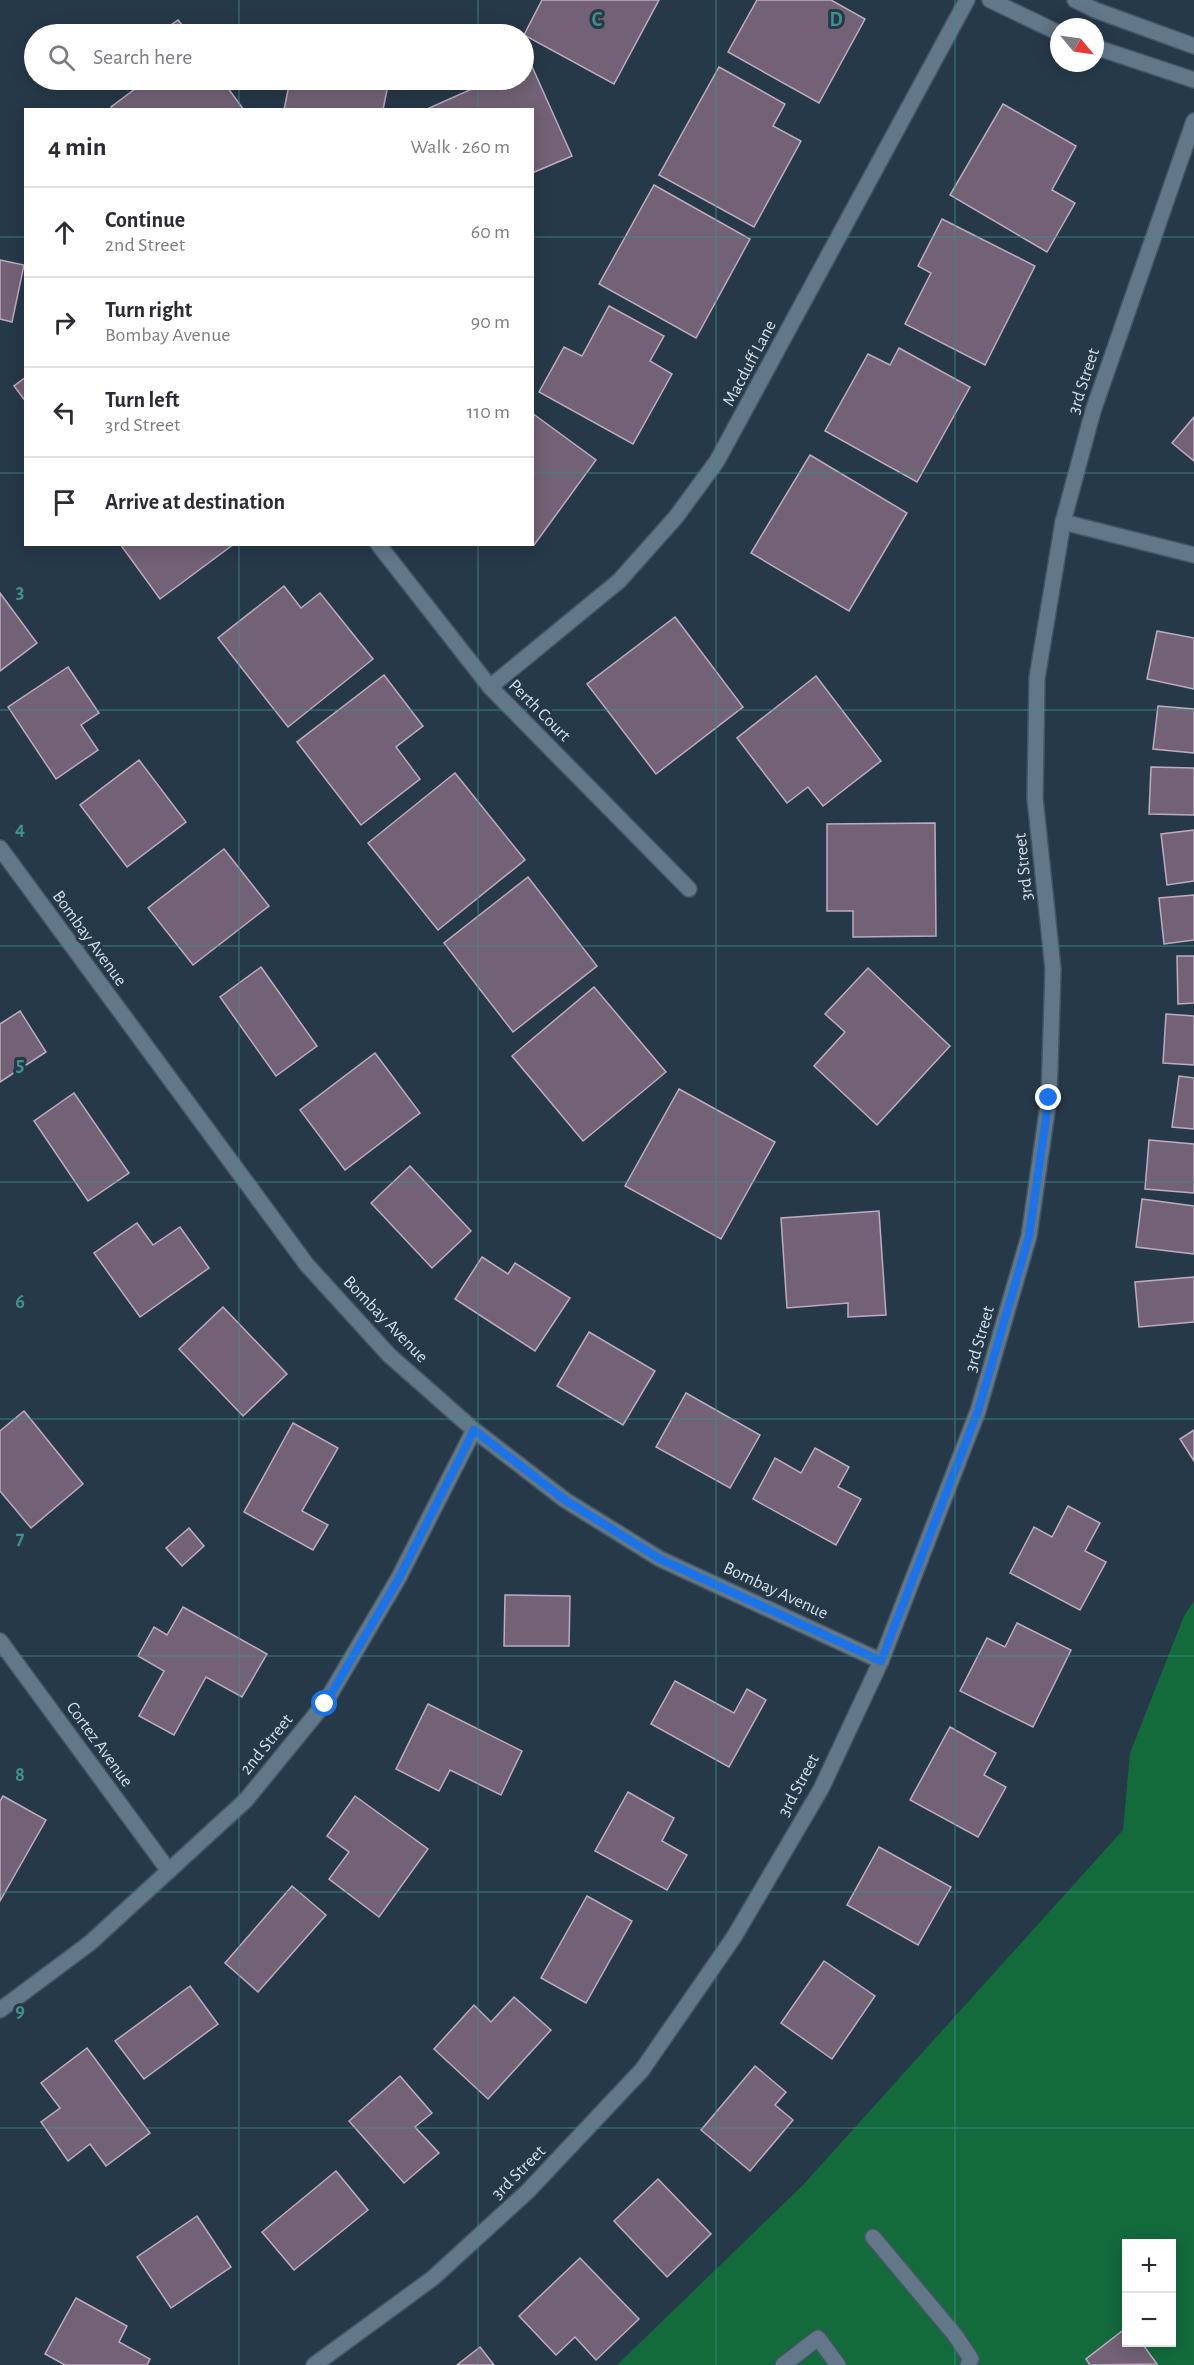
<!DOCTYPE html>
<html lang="en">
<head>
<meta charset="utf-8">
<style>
	body { margin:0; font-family:"Alegreya Sans",sans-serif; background:#f2f2f3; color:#2b2b33 }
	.controls { position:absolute; right:18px; bottom:18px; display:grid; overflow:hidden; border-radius:0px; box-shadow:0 3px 15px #0003 }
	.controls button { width:54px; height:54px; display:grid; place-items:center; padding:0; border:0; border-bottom:2px solid #e1e1e2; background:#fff; color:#2b2b33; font:30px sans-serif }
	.compass { position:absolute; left:1050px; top:18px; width:54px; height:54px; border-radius:50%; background:#fff; box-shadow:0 3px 15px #0003; rotate:119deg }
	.stop { position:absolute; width:18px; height:18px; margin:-14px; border:4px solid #1a73e8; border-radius:50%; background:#fff }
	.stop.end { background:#1a73e8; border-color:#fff; box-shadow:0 2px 6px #0008 }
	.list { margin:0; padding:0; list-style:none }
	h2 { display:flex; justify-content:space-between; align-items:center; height:78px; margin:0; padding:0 24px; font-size:26px }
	h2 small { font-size:20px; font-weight:400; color:#7c7c81 }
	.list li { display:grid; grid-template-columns:39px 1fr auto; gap:18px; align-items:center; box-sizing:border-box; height:90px; padding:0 24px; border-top:2px solid #e1e1e2 }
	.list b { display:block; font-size:22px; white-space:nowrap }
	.list p { margin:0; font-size:20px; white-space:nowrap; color:#7c7c81 }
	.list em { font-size:20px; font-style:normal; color:#7c7c81 }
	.icon { flex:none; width:33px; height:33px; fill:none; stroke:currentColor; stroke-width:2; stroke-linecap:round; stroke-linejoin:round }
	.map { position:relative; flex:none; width:1194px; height:2365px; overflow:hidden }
	.search { position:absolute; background:#fff; box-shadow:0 3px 15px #0003; left:24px; top:24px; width:510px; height:66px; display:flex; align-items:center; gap:15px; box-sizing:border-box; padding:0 21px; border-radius:33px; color:#7c7c81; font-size:22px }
	.panel { position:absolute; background:#fff; box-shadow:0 3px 15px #0003; left:24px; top:108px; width:510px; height:438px; border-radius:0px }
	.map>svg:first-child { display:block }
	.green { fill:#136b3c; fill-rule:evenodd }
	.building { fill:#736276; stroke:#beabc1; stroke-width:1.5 }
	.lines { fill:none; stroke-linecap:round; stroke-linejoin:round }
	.service-casing { stroke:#445563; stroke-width:18 }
	.minor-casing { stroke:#445563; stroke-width:18 }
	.tertiary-casing { stroke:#445563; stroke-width:18 }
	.service { stroke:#627889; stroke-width:15 }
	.minor { stroke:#627889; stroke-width:15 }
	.tertiary { stroke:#627889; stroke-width:15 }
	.route { stroke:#1a73e8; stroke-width:8 }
	.grid { fill:none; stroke:#40908d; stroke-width:1.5; stroke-opacity:0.55 }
	.labels { text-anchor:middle; stroke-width:6; stroke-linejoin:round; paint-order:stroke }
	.street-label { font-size:18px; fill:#d3dfe9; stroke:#263949 }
	.grid-label { font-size:20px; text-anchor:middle; font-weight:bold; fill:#40908d; stroke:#263949; stroke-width:6; stroke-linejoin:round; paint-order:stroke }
</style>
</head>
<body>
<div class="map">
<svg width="1194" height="2365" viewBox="0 0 1194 2365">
	<rect width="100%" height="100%" fill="#263949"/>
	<!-- green -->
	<path class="green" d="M1194,1601V2365H617L803,2185L1123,1830L1130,1753L1184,1616ZM1126,2244H1172V2342H1126Z"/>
	<!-- building -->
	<g class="building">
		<polygon points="542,0 659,0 614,84 524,35"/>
		<polygon points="757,0 831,0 865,19 819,103 728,52"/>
		<polygon points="178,20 189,34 158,34"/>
		<polygon points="530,62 572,156 532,173 532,110 430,110 429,108 492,80 524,80 524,65"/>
		<polygon points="719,67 785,104 773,126 801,141 754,227 659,175"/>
		<polygon points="147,80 222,80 244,110 113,110 111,107"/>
		<polygon points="290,80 389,80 383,110 284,110"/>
		<polygon points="1003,104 1076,146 1052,190 1075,203 1047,252 950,195"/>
		<polygon points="654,185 750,239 696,338 599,284"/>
		<polygon points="942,219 1035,266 985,365 905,324 931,273 918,266"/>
		<polygon points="0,260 24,265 12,322 0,319"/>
		<polygon points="609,306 664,336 650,361 672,374 633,444 539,392 564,347 582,356"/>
		<polygon points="899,348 970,387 917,482 825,431 868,354 890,365"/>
		<polygon points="26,377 26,402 14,386"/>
		<polygon points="532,413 596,460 534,545 532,544"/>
		<polygon points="1194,417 1194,461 1172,443"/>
		<polygon points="810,455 907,513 849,611 751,553"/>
		<polygon points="120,544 234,544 160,599"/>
		<polygon points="284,586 301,608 320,593 373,659 288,727 218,638"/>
		<polygon points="0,593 37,643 0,671"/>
		<polygon points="675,617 743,707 656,774 587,684"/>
		<polygon points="1157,631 1194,638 1194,689 1147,679"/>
		<polygon points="68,667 99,713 81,725 98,750 56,779 8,707"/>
		<polygon points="384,675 423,726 396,747 420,779 361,825 297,742"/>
		<polygon points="816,676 881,761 823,806 808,787 787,803 737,738"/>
		<polygon points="1158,706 1194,709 1194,753 1153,749"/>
		<polygon points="139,760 186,822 127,867 80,805"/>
		<polygon points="1151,767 1194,768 1194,815 1149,814"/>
		<polygon points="455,773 525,860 438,930 368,843"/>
		<polygon points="935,823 936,936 853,937 853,911 827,911 827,824"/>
		<polygon points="1194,830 1194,881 1167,885 1161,834"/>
		<polygon points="224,849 269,906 193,965 148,908"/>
		<polygon points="528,877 597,966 513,1032 444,943"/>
		<polygon points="1194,895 1194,940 1164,944 1159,898"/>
		<polygon points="1177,956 1194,956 1194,1003 1178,1004"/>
		<polygon points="261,967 317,1046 276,1076 220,997"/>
		<polygon points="868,968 950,1046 877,1125 814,1066 845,1032 825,1014"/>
		<polygon points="594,987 666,1072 583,1141 512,1056"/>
		<polygon points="20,1011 46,1052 0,1082 0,1024"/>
		<polygon points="1166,1014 1194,1016 1194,1065 1163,1063"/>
		<polygon points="375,1053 420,1113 345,1170 300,1110"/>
		<polygon points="1179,1076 1194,1078 1194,1129 1172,1127"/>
		<polygon points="679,1089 775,1142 721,1239 625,1186"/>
		<polygon points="74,1093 129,1173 88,1201 34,1121"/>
		<polygon points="1149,1140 1194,1144 1194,1193 1145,1189"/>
		<polygon points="410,1166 471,1231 432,1268 371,1203"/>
		<polygon points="1142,1199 1194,1206 1194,1254 1136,1247"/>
		<polygon points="879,1211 886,1315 848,1317 848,1303 787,1308 781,1218"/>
		<polygon points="137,1223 153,1245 180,1227 209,1268 140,1317 94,1253"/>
		<polygon points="482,1257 508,1274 515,1263 570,1298 535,1351 455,1299"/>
		<polygon points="1194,1277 1194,1322 1139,1327 1135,1282"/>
		<polygon points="223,1307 287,1374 243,1416 179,1349"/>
		<polygon points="589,1332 655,1371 623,1425 557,1386"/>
		<polygon points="686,1393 760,1435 730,1488 656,1447"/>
		<polygon points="24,1411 83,1484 31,1528 0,1491 0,1431"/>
		<polygon points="293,1423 338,1448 302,1511 328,1525 313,1550 244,1512"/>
		<polygon points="1194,1430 1194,1461 1180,1439"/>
		<polygon points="815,1448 849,1467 838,1487 861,1499 836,1545 753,1499 775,1458 801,1473"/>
		<polygon points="1068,1506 1100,1523 1085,1551 1106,1562 1080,1610 1010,1573 1034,1527 1052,1537"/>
		<polygon points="189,1528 204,1546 182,1566 166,1548"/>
		<polygon points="505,1595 570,1596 569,1646 504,1646"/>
		<polygon points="183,1607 267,1654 242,1697 206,1677 174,1735 139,1716 164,1671 138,1656 154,1627 167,1635"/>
		<polygon points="1017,1623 1071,1650 1033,1727 960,1691 987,1638 1005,1647"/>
		<polygon points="675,1681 734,1713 747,1689 766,1700 729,1767 651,1724"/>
		<polygon points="428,1704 522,1751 501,1795 450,1770 439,1791 396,1769"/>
		<polygon points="950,1727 996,1753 984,1775 1006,1787 978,1837 910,1800"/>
		<polygon points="628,1792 674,1818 662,1841 687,1855 667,1890 595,1851"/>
		<polygon points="3,1796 46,1820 0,1901 0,1801"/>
		<polygon points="355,1796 428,1849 379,1917 329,1879 349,1852 327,1836"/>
		<polygon points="879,1847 951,1887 918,1945 847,1905"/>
		<polygon points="292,1886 326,1915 258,1992 225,1963"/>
		<polygon points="587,1896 632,1921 586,2003 541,1978"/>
		<polygon points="824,1961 875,1996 832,2059 781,2023"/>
		<polygon points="190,1986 218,2024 144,2079 115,2041"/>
		<polygon points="514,1997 551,2030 488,2099 434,2049 474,2005 491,2022"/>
		<polygon points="87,2048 150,2133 106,2166 90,2144 68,2161 41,2122 60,2108 41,2083"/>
		<polygon points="755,2066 786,2092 775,2105 793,2120 750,2171 701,2130"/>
		<polygon points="400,2076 432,2113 415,2127 439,2153 404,2183 349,2121"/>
		<polygon points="336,2171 368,2210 294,2270 262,2232"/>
		<polygon points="658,2179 711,2234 667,2277 614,2221"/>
		<polygon points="197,2216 231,2267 171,2308 137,2257"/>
		<polygon points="580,2258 639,2319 596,2360 575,2337 556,2355 519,2316"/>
		<polygon points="76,2298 127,2326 119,2342 150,2359 147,2365 65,2365 45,2354"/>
		<polygon points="1126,2328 1126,2342 1141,2342 1157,2364 1090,2365 1086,2359"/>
		<polygon points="480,2347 494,2365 457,2365"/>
	</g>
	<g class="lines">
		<!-- service casing -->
		<g class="service-casing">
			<g id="service">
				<polyline points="873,2237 955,2335 971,2359 968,2365"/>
				<polyline points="783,2365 818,2338 838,2365"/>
			</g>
		</g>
		<!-- minor casing -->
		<g class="minor-casing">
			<g id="minor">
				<polyline points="1063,522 1194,555"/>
				<polyline points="378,544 490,687 689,889"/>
				<polyline points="490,687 619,581 676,517 717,461 967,0"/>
				<polyline points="0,848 307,1265 389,1355 474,1430 565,1500 660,1559 881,1661"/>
				<polyline points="0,1641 169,1871"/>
				<polyline points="0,2010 90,1943 246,1800 325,1703 398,1579 474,1430"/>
				<polyline points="314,2365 433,2278 528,2191 642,2070 734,1937 821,1789 881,1661 978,1411 1029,1236 1049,1098 1053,969 1035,798 1037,678 1063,522 1093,411 1194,121"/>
			</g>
		</g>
		<!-- tertiary casing -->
		<g class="tertiary-casing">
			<g id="tertiary">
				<polyline points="990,0 1059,33"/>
				<polyline points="1075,0 1095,10 1194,46"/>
				<polyline points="1095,47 1194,80"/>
			</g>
		</g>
		<!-- service -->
		<use href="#service" class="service"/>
		<!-- minor -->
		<use href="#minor" class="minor"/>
		<!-- tertiary -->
		<use href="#tertiary" class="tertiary"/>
	</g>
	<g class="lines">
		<!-- route -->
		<polyline class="route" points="325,1704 398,1580 474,1430 565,1500 660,1559 881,1661 978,1411 1029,1236 1049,1098"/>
	</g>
	<!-- grid -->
	<path class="grid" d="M239,0V34M478,0V34M716,0V2365M955,0V2365M239,80V110M478,80V110M0,237H26M532,237H1194M0,473H26M532,473H1194M239,544V2365M478,544V2365M0,710H1194M0,946H1194M0,1182H1194M0,1419H1194M0,1656H1194M0,1892H1194M0,2128H1194"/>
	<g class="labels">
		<!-- street labels -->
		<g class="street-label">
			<text transform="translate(749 363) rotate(-62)" y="6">Macduff Lane</text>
			<text transform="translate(1083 381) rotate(-72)" y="6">3rd Street</text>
			<text transform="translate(540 710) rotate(45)" y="6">Perth Court</text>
			<text transform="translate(1023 867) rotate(-96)" y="6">3rd Street</text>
			<text transform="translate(90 938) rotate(54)" y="6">Bombay Avenue</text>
			<text transform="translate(386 1319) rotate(46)" y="6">Bombay Avenue</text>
			<text transform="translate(979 1339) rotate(-74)" y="6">3rd Street</text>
			<text transform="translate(776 1590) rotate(25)" y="6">Bombay Avenue</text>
			<text transform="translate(100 1744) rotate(54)" y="6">Cortez Avenue</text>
			<text transform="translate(266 1744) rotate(-51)" y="6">2nd Street</text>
			<text transform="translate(798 1785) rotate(-62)" y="6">3rd Street</text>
			<text transform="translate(518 2172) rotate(-45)" y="6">3rd Street</text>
		</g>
	</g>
	<g class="grid-label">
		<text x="597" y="26">C</text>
		<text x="836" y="26">D</text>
		<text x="20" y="598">3</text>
		<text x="20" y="835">4</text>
		<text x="20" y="1071">5</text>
		<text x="20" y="1308">6</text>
		<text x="20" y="1544">7</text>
		<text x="20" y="1781">8</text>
		<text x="20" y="2017">9</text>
	</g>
</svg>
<div class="controls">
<button>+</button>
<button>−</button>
</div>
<svg class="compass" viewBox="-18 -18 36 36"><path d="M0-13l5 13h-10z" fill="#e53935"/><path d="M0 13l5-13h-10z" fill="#7c7c81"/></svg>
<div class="stop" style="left:325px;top:1704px"></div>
<div class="stop end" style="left:1049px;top:1098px"></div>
<div class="search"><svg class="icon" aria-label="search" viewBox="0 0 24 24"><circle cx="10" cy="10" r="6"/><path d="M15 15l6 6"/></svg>Search here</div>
<section class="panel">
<h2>4 min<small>Walk · 260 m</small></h2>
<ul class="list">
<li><svg class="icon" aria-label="ahead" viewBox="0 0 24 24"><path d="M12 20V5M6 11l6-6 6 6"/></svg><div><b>Continue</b><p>2nd Street</p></div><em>60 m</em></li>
<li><svg class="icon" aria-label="right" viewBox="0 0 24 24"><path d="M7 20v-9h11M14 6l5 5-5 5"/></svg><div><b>Turn right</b><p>Bombay Avenue</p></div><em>90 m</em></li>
<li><svg class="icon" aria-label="left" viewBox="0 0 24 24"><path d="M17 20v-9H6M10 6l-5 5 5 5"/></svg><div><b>Turn left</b><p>3rd Street</p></div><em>110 m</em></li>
<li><svg class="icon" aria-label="arrive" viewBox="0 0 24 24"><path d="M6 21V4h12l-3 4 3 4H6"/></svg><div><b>Arrive at destination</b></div></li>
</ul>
</section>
</div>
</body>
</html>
